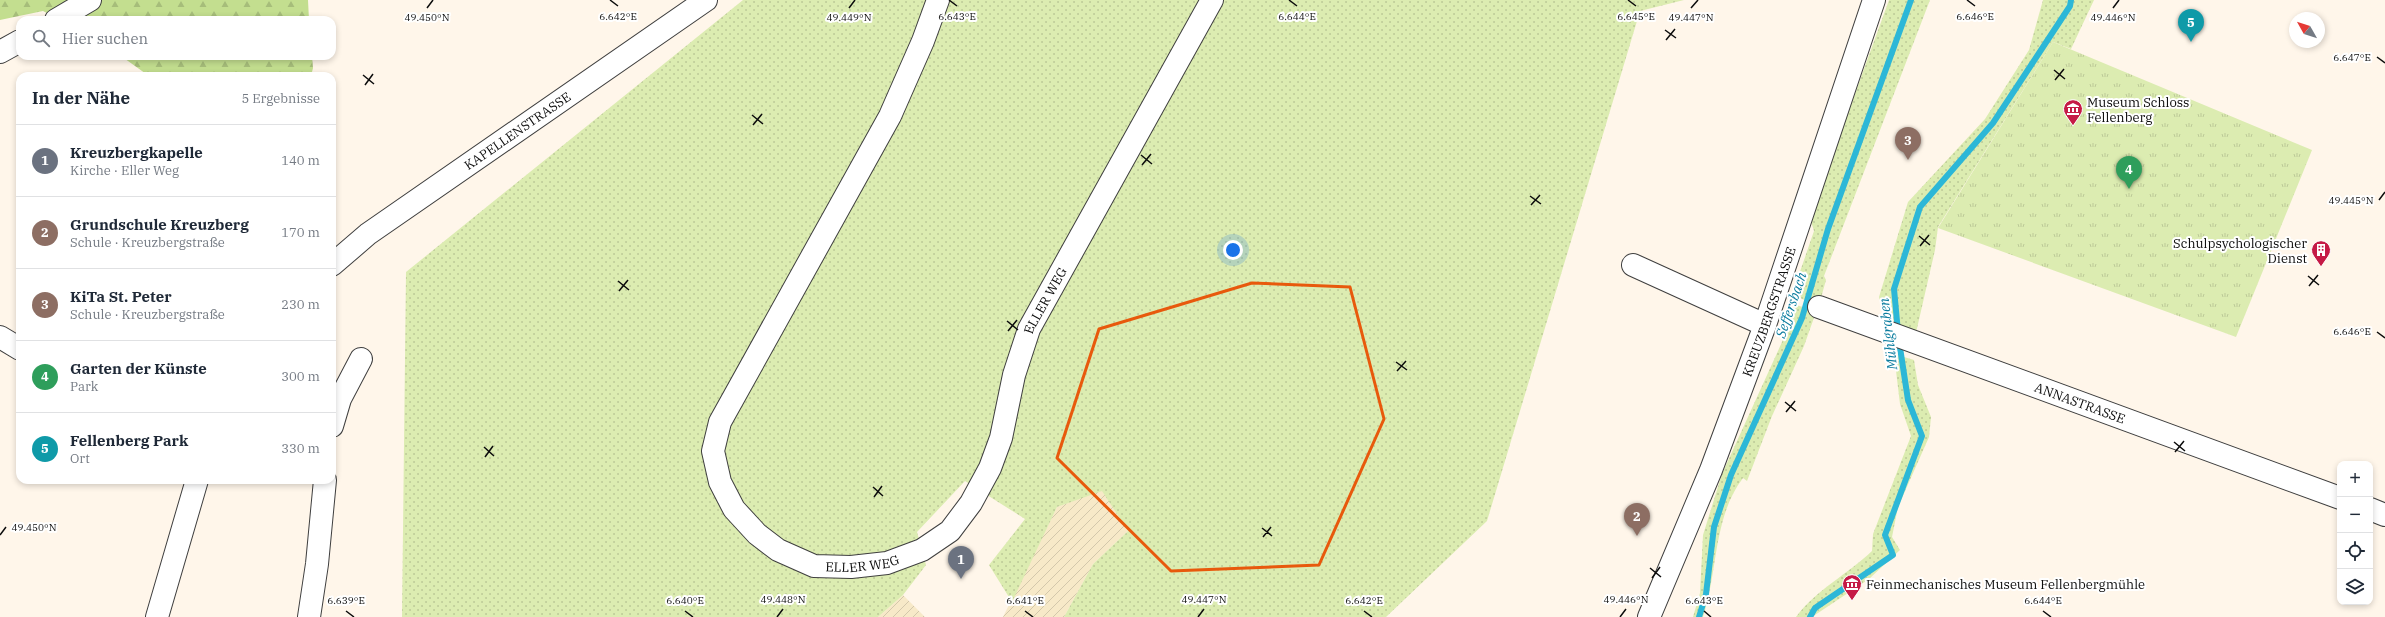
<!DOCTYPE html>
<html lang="de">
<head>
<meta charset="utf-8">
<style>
	body { margin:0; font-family:"IBM Plex Serif",serif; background:#f2f2f3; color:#1f2937 }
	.controls { position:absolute; right:12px; bottom:12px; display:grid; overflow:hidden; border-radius:8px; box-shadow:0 2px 6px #0003 }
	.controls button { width:36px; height:36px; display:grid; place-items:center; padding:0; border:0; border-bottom:1px solid #e0e1e3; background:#fff; color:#1f2937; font:20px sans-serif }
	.compass { position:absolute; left:2289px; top:12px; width:36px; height:36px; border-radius:50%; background:#fff; box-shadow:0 2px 6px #0003; rotate:309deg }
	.you { position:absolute; left:1233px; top:250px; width:14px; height:14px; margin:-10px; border:3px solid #fff; border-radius:50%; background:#1a73e8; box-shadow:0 0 0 6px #1a73e833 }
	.badge { display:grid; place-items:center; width:26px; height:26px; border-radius:50%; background:#d93025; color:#fff; font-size:13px; font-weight:700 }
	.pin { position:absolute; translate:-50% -33px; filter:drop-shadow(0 1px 2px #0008) }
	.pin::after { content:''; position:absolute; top:21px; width:14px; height:12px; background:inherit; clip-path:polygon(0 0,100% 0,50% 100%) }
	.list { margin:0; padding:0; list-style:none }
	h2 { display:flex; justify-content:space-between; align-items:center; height:52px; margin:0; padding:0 16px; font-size:17px }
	h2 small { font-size:13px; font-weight:400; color:#747a83 }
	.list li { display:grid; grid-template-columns:26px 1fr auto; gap:12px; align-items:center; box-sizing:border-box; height:72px; padding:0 16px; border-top:1px solid #e0e1e3 }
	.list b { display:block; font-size:15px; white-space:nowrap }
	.list p { margin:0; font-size:13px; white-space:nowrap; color:#747a83 }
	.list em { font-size:13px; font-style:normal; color:#747a83 }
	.icon { flex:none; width:22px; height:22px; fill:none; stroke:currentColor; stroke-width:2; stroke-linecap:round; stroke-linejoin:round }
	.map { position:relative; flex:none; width:2385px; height:617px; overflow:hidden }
	.search { position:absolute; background:#fff; box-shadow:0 2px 6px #0003; left:16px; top:16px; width:320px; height:44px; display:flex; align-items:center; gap:10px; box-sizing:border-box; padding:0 14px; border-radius:12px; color:#747a83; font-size:15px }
	.panel { position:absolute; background:#fff; box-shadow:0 2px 6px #0003; left:16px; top:72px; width:320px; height:412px; border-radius:12px }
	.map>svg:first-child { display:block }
	.farmland { fill:url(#farmland-furrows) }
	.grass { fill:url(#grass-dots) }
	.forest { fill:url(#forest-firs) }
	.park { fill:url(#park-tufts) }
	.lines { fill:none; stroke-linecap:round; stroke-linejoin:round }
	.stream { stroke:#2cb7d7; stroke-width:6 }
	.minor-casing { stroke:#3f3f3f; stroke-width:24 }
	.minor { stroke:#fff; stroke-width:22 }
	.marked { fill:none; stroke:#e8590c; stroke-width:3; stroke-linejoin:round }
	.ticks { fill:none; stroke:#0c0c0c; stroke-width:1.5 }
	.labels { text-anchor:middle; stroke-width:4; stroke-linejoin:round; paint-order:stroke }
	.poi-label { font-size:13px; fill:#0c0c0c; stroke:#fff; text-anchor:start }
	.street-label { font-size:13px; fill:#0c0c0c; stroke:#fff }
	.water-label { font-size:14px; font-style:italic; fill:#0c7d9f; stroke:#fff }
	.ticks-label { font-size:10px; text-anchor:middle; fill:#0c0c0c; stroke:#fff; stroke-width:4; stroke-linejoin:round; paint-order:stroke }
</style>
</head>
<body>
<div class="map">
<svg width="2385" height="617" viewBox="0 0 2385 617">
	<defs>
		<pattern id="farmland-furrows" width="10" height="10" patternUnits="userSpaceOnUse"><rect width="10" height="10" fill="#f7e9c8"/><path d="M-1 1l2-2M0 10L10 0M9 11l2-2" fill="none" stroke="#d3c7ab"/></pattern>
		<pattern id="grass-dots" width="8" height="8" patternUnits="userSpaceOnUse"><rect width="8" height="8" fill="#dcecb1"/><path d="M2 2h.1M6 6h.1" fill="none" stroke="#bcc997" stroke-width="1.8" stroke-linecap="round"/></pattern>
		<pattern id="forest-firs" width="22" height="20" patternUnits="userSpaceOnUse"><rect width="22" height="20" fill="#c3de8f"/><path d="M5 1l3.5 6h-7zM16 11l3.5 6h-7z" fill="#a6bd7a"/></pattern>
		<pattern id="park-tufts" width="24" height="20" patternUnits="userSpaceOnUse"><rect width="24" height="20" fill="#dcecb1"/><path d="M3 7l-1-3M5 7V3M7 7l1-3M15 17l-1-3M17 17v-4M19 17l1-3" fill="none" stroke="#bcc997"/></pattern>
	</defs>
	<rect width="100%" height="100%" fill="#fff6ea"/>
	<!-- farmland -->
	<g class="farmland">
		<polygon points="1102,490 1128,531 1093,564 1064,617 1003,617 1057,507"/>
		<polygon points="903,595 925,617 878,617"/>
	</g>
	<!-- grass -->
	<g class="grass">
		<polygon points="743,0 1684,0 1640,11 1487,521 1386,617 1064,617 1093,564 1128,531 1102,491 1057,507 1012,602 989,565 1025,519 965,481 917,532 926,565 903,595 878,617 402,617 406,272"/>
		<polygon points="1889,0 1930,0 1824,276 1826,280 1819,305 1802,299 1793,292 1814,231 1810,218"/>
		<polygon points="2043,0 2094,0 2071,49 2053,42 1938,227 1935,250 1915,337 1893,330 1884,316 1879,297 1908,202 1985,119 2029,50"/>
		<path d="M1794,304L1816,312L1804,346L1772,416L1747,481L1743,478C1713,517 1718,572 1703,617H1693L1700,593L1703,535L1722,474L1782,342Z"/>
		<path d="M1894,354L1914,360L1918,385L1931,417L1929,437L1898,507L1892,537L1900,550L1869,579L1812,617H1796C1816,590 1848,574 1872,551L1873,534L1911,436L1900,404Z"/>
	</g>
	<!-- forest -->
	<g class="forest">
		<polygon points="0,0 308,0 309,20 60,20 43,11 0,20"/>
		<polygon points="121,56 312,56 313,68 311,76 149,76"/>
	</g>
	<!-- park -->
	<polygon class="park" points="2053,42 2312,150 2236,337 1938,228"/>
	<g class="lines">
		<!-- stream -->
		<g class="stream">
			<polyline points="1898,332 1894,289 1920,207 1993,123 2070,6 2071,0"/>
			<polyline points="1699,617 1706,594 1714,527 1731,475 1802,318 1828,229 1911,0"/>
			<polyline points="1810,617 1815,608 1893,555 1885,535 1922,436 1908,400 1899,341"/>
		</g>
		<!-- minor casing -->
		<g class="minor-casing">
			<g id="minor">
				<path id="s1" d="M938,0L923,41L890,116L720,422L713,451L720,482L734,509L757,534L778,550L814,566L851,567L887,563L922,550L950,531L971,503L990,468L1001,438L1014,375L1029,329L1212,0"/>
				<polyline points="56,20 90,0"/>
				<polyline points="0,52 20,41"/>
				<path id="s2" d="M332,265L368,234L706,0"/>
				<polyline points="1633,265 1765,325"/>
				<path id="s3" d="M1819,307L2340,498"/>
				<polyline points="0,337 20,349"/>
				<polyline points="332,426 340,399 361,359"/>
				<polyline points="2370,509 2385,515"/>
				<polyline points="157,617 197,480"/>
				<polyline points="309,617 317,564 325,480"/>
				<path id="s4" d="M1649,617L1711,470L1765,325L1874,0"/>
			</g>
		</g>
		<!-- minor -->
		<use href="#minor" class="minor"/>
	</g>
	<!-- marked area -->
	<path class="marked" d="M1252,283L1350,287L1384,419L1319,565L1171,571L1057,458L1099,329Z"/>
	<!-- ticks -->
	<path class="ticks" d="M610,0L618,6M949,0L957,6M1289,0L1297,6M1628,0L1636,6M1967,0L1975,6M427,8L433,0M849,8L855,0M1691,8L1698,0M2113,8L2119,0M1665,30L1676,38M1666,40L1675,29M2377,57L2385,63M2054,70L2065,79M363,75L374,84M2055,80L2064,69M365,85L373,74M752,115L763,124M753,125L762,114M1141,155L1152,164M1142,165L1151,154M1530,196L1541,204M2379,200L2385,192M1531,205L1540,195M1919,236L1930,245M1920,246L1929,235M2308,276L2319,285M618,281L629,290M2309,286L2318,275M619,291L628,280M1007,321L1018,330M1008,331L1017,320M2377,332L2385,338M1396,362L1407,370M1397,371L1406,361M1785,402L1796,411M1786,412L1795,401M2174,442L2185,451M484,447L494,456M2175,452L2184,441M485,457L493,446M873,487L883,496M874,497L882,486M1262,528L1272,536M0,535L6,527M1263,537L1271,527M1650,568L1661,577M1652,578L1660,567M346,611L354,617M685,611L693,617M1025,611L1033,617M1364,611L1372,617M1704,611L1711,617M2043,611L2051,617M777,617L783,609M1198,617L1204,609M1620,617L1626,609"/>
	<!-- icons -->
	<defs>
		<g id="museum-pin" transform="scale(1)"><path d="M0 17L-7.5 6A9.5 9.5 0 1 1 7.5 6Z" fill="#c51a46" stroke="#fff"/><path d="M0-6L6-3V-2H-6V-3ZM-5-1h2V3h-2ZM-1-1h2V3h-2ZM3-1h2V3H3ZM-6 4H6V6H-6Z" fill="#fff"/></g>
		<g id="building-pin" transform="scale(1)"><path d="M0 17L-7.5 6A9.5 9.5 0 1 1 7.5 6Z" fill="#c51a46" stroke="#fff"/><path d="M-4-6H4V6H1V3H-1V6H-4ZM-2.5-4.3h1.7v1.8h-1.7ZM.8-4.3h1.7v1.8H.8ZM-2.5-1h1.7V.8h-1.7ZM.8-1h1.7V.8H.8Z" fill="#fff"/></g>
	</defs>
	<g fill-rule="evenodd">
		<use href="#museum-pin" x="2073" y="109"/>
		<use href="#building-pin" x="2321" y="250"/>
		<use href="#museum-pin" x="1852" y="584"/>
	</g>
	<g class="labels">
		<!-- poi labels -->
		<g class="poi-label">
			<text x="2087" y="107">Museum Schloss<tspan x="2087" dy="15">Fellenberg</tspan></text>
			<text x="2307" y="248" text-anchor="end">Schulpsychologischer<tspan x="2307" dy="15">Dienst</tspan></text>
			<text x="1866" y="589">Feinmechanisches Museum Fellenbergmühle</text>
		</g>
		<!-- street labels -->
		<g class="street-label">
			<text dy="5" stroke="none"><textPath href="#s2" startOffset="229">KAPELLENSTRASSE</textPath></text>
			<text dy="5" stroke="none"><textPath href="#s1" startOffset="1064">ELLER WEG</textPath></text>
			<text dy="5" stroke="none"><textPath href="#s4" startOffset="328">KREUZBERGSTRASSE</textPath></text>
			<text dy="5" stroke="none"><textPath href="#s3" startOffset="278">ANNASTRASSE</textPath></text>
			<text dy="5" stroke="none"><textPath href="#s1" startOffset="716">ELLER WEG</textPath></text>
		</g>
		<!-- water labels -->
		<g class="water-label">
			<text transform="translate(1791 305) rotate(-71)" y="5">Seffersbach</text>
			<text transform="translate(1888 334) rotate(-97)" y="5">Mühlgraben</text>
		</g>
	</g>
	<g class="ticks-label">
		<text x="618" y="20">6.642°E</text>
		<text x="957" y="20">6.643°E</text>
		<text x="1297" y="20">6.644°E</text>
		<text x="1636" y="20">6.645°E</text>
		<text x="1975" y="20">6.646°E</text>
		<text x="427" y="21">49.450°N</text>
		<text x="849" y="21">49.449°N</text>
		<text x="1691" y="21">49.447°N</text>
		<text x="2113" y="21">49.446°N</text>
		<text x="2352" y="61">6.647°E</text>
		<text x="2351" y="204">49.445°N</text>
		<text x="2352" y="335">6.646°E</text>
		<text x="34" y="531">49.450°N</text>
		<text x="783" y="603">49.448°N</text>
		<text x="1204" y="603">49.447°N</text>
		<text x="1626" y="603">49.446°N</text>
		<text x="346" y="604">6.639°E</text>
		<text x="685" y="604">6.640°E</text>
		<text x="1025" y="604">6.641°E</text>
		<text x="1364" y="604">6.642°E</text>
		<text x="1704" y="604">6.643°E</text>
		<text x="2043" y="604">6.644°E</text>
	</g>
</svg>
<div class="controls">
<button>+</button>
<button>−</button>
<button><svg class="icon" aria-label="locate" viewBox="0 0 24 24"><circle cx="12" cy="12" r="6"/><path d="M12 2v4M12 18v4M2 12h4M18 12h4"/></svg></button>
<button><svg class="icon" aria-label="layers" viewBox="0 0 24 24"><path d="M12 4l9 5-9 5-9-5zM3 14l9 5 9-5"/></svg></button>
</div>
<svg class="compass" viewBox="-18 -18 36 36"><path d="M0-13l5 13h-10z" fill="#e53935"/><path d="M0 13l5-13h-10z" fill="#747a83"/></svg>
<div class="you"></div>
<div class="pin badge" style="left:961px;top:579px;background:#6b7280">1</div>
<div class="pin badge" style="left:1637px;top:536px;background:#8d6e63">2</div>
<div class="pin badge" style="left:1908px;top:160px;background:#8d6e63">3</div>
<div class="pin badge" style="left:2129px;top:189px;background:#2e9e5b">4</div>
<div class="pin badge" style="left:2191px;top:42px;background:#0f9aa8">5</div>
<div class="search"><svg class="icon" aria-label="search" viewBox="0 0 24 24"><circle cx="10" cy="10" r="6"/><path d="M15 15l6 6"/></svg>Hier suchen</div>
<section class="panel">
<h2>In der Nähe<small>5 Ergebnisse</small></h2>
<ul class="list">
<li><span class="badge" style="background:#6b7280">1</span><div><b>Kreuzbergkapelle</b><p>Kirche · Eller Weg</p></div><em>140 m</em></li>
<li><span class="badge" style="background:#8d6e63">2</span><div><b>Grundschule Kreuzberg</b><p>Schule · Kreuzbergstraße</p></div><em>170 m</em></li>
<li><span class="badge" style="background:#8d6e63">3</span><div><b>KiTa St. Peter</b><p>Schule · Kreuzbergstraße</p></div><em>230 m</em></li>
<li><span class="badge" style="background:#2e9e5b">4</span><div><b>Garten der Künste</b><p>Park</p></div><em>300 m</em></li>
<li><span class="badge" style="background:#0f9aa8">5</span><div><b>Fellenberg Park</b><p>Ort</p></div><em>330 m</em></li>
</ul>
</section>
</div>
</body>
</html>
